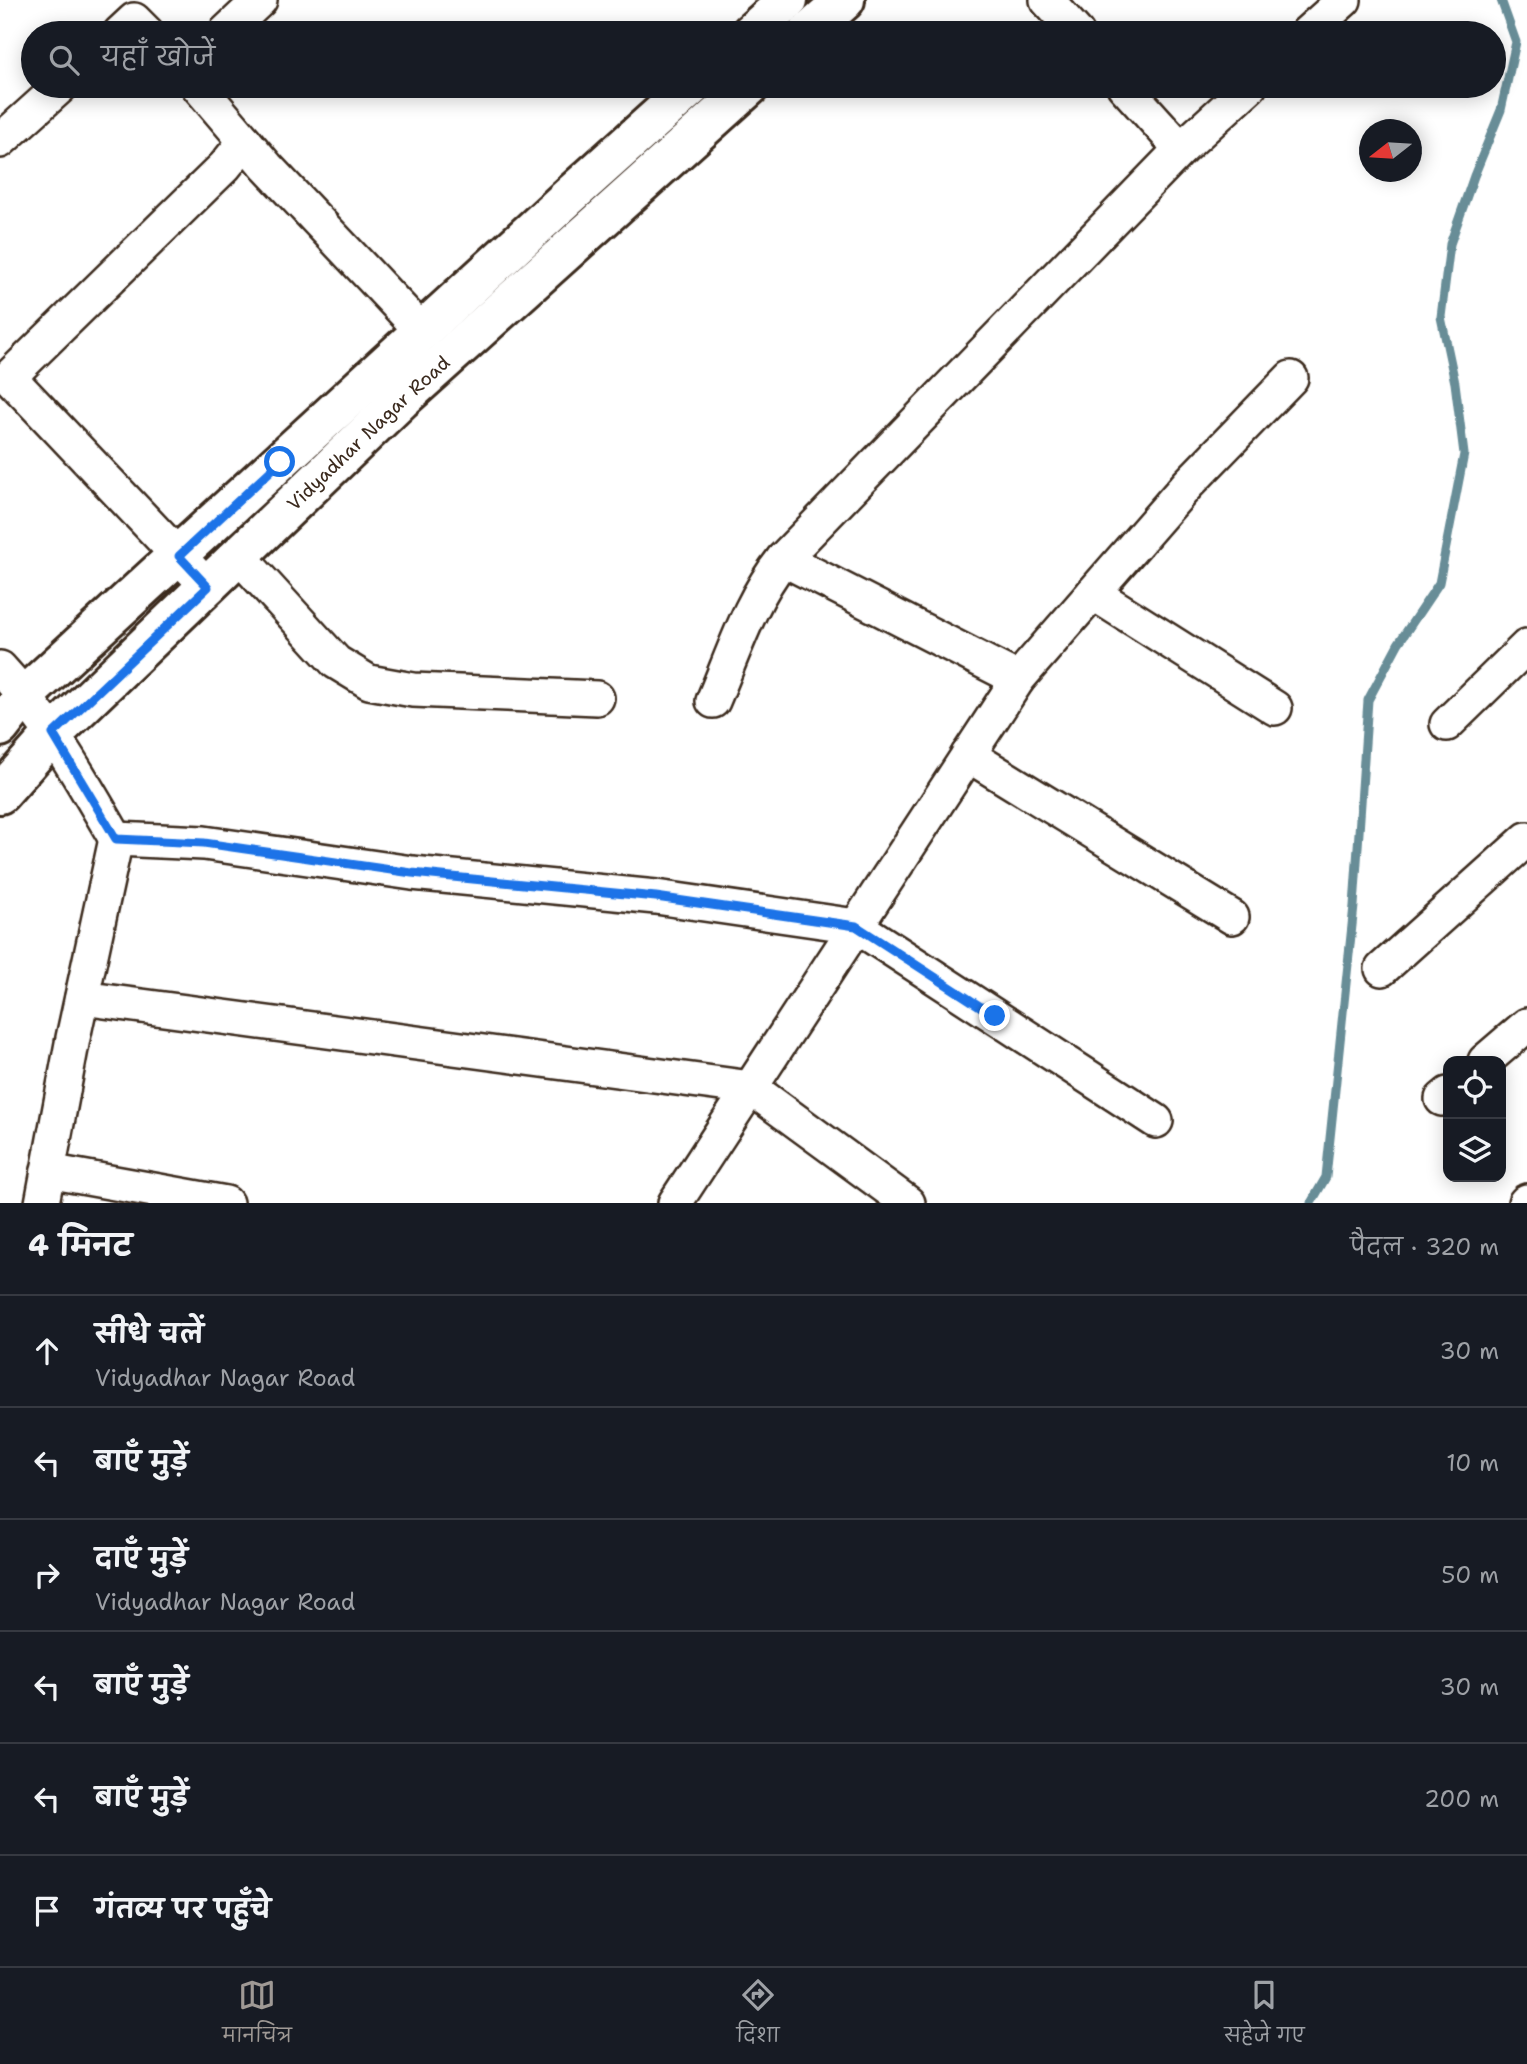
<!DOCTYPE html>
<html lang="hi">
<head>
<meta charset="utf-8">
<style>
	body { margin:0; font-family:"Shantell Sans","Playpen Sans Deva",sans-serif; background:#242831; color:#f1f3f6 }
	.controls { position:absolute; right:21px; bottom:21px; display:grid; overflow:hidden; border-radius:14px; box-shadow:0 4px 18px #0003 }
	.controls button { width:63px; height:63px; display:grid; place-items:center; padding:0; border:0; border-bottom:2px solid #363941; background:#171b24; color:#f1f3f6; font:35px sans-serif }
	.compass { position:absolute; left:1359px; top:119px; width:63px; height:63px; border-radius:50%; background:#171b24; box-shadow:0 4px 18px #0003; rotate:253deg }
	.stop { position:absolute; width:21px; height:21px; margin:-16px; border:5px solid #1a73e8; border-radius:50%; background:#fff }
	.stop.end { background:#1a73e8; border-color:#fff; box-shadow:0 2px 7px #0008 }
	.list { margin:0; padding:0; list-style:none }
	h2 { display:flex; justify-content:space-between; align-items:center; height:91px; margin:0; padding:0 28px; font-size:30px }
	h2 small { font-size:23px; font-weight:400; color:#9ea1a6 }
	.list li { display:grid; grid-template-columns:46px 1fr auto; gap:21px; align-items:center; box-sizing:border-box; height:112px; padding:0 28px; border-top:2px solid #363941 }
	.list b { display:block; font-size:26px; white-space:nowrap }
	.list p { margin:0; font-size:23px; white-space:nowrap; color:#9ea1a6 }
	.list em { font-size:23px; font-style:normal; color:#9ea1a6 }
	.icon { flex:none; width:38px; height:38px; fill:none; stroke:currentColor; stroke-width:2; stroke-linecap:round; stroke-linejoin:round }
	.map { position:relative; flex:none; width:1527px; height:1203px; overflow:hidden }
	.search { position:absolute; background:#171b24; box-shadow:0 4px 18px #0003; left:21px; right:21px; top:21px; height:77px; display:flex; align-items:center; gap:18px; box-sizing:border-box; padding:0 24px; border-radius:38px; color:#9ea1a6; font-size:26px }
	.sheet { height:763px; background:#171b24 }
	nav { display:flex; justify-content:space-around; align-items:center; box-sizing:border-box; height:98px; border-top:2px solid #363941; background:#171b24; font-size:19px; color:#9ea1a6 }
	nav a { display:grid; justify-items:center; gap:4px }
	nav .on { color:#9f9995 }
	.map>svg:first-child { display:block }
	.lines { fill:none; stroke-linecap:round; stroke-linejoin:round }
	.stream { stroke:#688d97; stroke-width:9 }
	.street-casing { stroke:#3b2a1e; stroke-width:38 }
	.secondary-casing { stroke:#3b2a1e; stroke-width:44 }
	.street { stroke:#fff; stroke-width:33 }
	.secondary { stroke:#fff; stroke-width:38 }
	.route { stroke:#1a73e8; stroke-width:9 }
	.labels { text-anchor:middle; stroke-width:5; stroke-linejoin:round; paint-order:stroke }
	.street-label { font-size:19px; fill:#3b2a1e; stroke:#fff }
</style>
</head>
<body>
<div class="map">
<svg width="1527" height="1203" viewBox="0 0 1527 1203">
	<rect width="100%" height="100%" fill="#fff"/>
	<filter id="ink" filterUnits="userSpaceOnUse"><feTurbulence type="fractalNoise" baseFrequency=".0143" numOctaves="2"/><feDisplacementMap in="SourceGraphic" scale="14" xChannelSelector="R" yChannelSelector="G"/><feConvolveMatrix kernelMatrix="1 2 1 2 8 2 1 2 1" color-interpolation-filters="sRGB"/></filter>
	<g filter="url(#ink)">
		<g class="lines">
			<!-- stream -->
			<polyline class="stream" points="1311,1203 1326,1177 1354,906 1368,700 1398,644 1439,583 1464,454 1455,383 1441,317 1450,244 1474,176 1501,110 1516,42 1501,0"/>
			<!-- street casing -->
			<g class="street-casing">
				<g id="street">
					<polyline points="1047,0 1077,33"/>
					<polyline points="120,33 134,20 147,33"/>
					<polyline points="225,33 260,0"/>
					<polyline points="1307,33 1344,0"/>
					<polyline points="198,86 267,167 422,331"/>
					<polyline points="1124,86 1181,149"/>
					<polyline points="0,141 61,86"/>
					<polyline points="240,557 336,662 369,682 413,690 597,698"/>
					<polyline points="208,587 9,377 225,166 245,141"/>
					<polyline points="1093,593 1275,708"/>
					<path d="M0,668C48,719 81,779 116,839"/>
					<polyline points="1018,679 1188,484 1291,378"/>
					<path d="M713,701C734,652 750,600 783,559"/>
					<polyline points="1447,724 1527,646"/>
					<polyline points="968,755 1232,917"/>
					<polyline points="1382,969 1527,839"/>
					<polyline points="82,998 751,1088 908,1203"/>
					<polyline points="1485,1061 1527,1025"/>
					<polyline points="1442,1099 1448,1094"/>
					<polyline points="48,1171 226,1203"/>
					<polyline points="42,1203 73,1038 116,839 204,843 412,873 656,897 856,926 1156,1121"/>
					<polyline points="675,1203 1018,679 783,559 1181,149 1250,86"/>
					<polyline points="1525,1203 1527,1201"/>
				</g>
			</g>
			<!-- secondary casing -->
			<g class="secondary-casing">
				<g id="secondary">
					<polyline points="751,33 788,0"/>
					<polyline points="808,33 845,0"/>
					<polyline points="0,727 25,695 566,199 692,86"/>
					<path id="s1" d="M0,794L53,734L401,400L750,86"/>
				</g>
			</g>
			<!-- street -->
			<use href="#street" class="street"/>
			<!-- secondary -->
			<use href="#secondary" class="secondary"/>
		</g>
	</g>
	<g class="lines" filter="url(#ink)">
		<!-- route -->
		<polyline class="route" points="280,462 179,556 208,587 53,734 116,839 204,843 412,873 656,897 856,926 995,1016"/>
	</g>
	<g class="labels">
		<!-- street labels -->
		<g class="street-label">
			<text dy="7" stroke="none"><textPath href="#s1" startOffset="516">Vidyadhar Nagar Road</textPath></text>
		</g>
	</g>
</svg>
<div class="controls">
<button><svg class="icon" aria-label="locate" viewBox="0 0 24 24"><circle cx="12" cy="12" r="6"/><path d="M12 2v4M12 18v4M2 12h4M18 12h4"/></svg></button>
<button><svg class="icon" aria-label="layers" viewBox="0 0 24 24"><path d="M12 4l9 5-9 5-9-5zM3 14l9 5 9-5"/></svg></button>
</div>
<svg class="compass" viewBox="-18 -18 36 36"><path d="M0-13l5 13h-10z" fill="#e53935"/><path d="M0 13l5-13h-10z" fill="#9ea1a6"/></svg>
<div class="stop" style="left:280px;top:462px"></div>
<div class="stop end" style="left:995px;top:1016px"></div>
<div class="search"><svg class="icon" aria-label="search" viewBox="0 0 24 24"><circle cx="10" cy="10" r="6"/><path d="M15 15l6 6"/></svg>यहाँ खोजें</div>
</div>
<section class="sheet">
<h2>4 मिनट<small>पैदल · 320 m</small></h2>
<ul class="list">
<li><svg class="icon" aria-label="ahead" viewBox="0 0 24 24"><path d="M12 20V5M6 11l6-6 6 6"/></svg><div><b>सीधे चलें</b><p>Vidyadhar Nagar Road</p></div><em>30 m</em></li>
<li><svg class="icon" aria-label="left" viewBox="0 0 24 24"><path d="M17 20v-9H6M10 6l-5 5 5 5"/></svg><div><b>बाएँ मुड़ें</b></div><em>10 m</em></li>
<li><svg class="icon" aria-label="right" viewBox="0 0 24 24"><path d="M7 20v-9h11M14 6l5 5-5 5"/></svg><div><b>दाएँ मुड़ें</b><p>Vidyadhar Nagar Road</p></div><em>50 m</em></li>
<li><svg class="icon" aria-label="left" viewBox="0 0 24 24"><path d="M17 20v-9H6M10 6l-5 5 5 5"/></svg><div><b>बाएँ मुड़ें</b></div><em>30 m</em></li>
<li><svg class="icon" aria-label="left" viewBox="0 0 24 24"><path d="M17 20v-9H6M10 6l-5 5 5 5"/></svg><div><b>बाएँ मुड़ें</b></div><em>200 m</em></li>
<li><svg class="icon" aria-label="arrive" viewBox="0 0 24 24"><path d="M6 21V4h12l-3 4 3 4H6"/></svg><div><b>गंतव्य पर पहुँचे</b></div></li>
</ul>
</section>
<nav>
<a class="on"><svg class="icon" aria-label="map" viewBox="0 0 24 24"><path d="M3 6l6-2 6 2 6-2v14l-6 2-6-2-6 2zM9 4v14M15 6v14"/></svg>मानचित्र</a>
<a><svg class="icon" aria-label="directions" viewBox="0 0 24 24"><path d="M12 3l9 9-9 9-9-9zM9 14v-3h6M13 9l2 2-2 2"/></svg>दिशा</a>
<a><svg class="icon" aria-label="saved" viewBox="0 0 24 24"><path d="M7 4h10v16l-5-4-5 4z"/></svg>सहेजे गए</a>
</nav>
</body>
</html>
